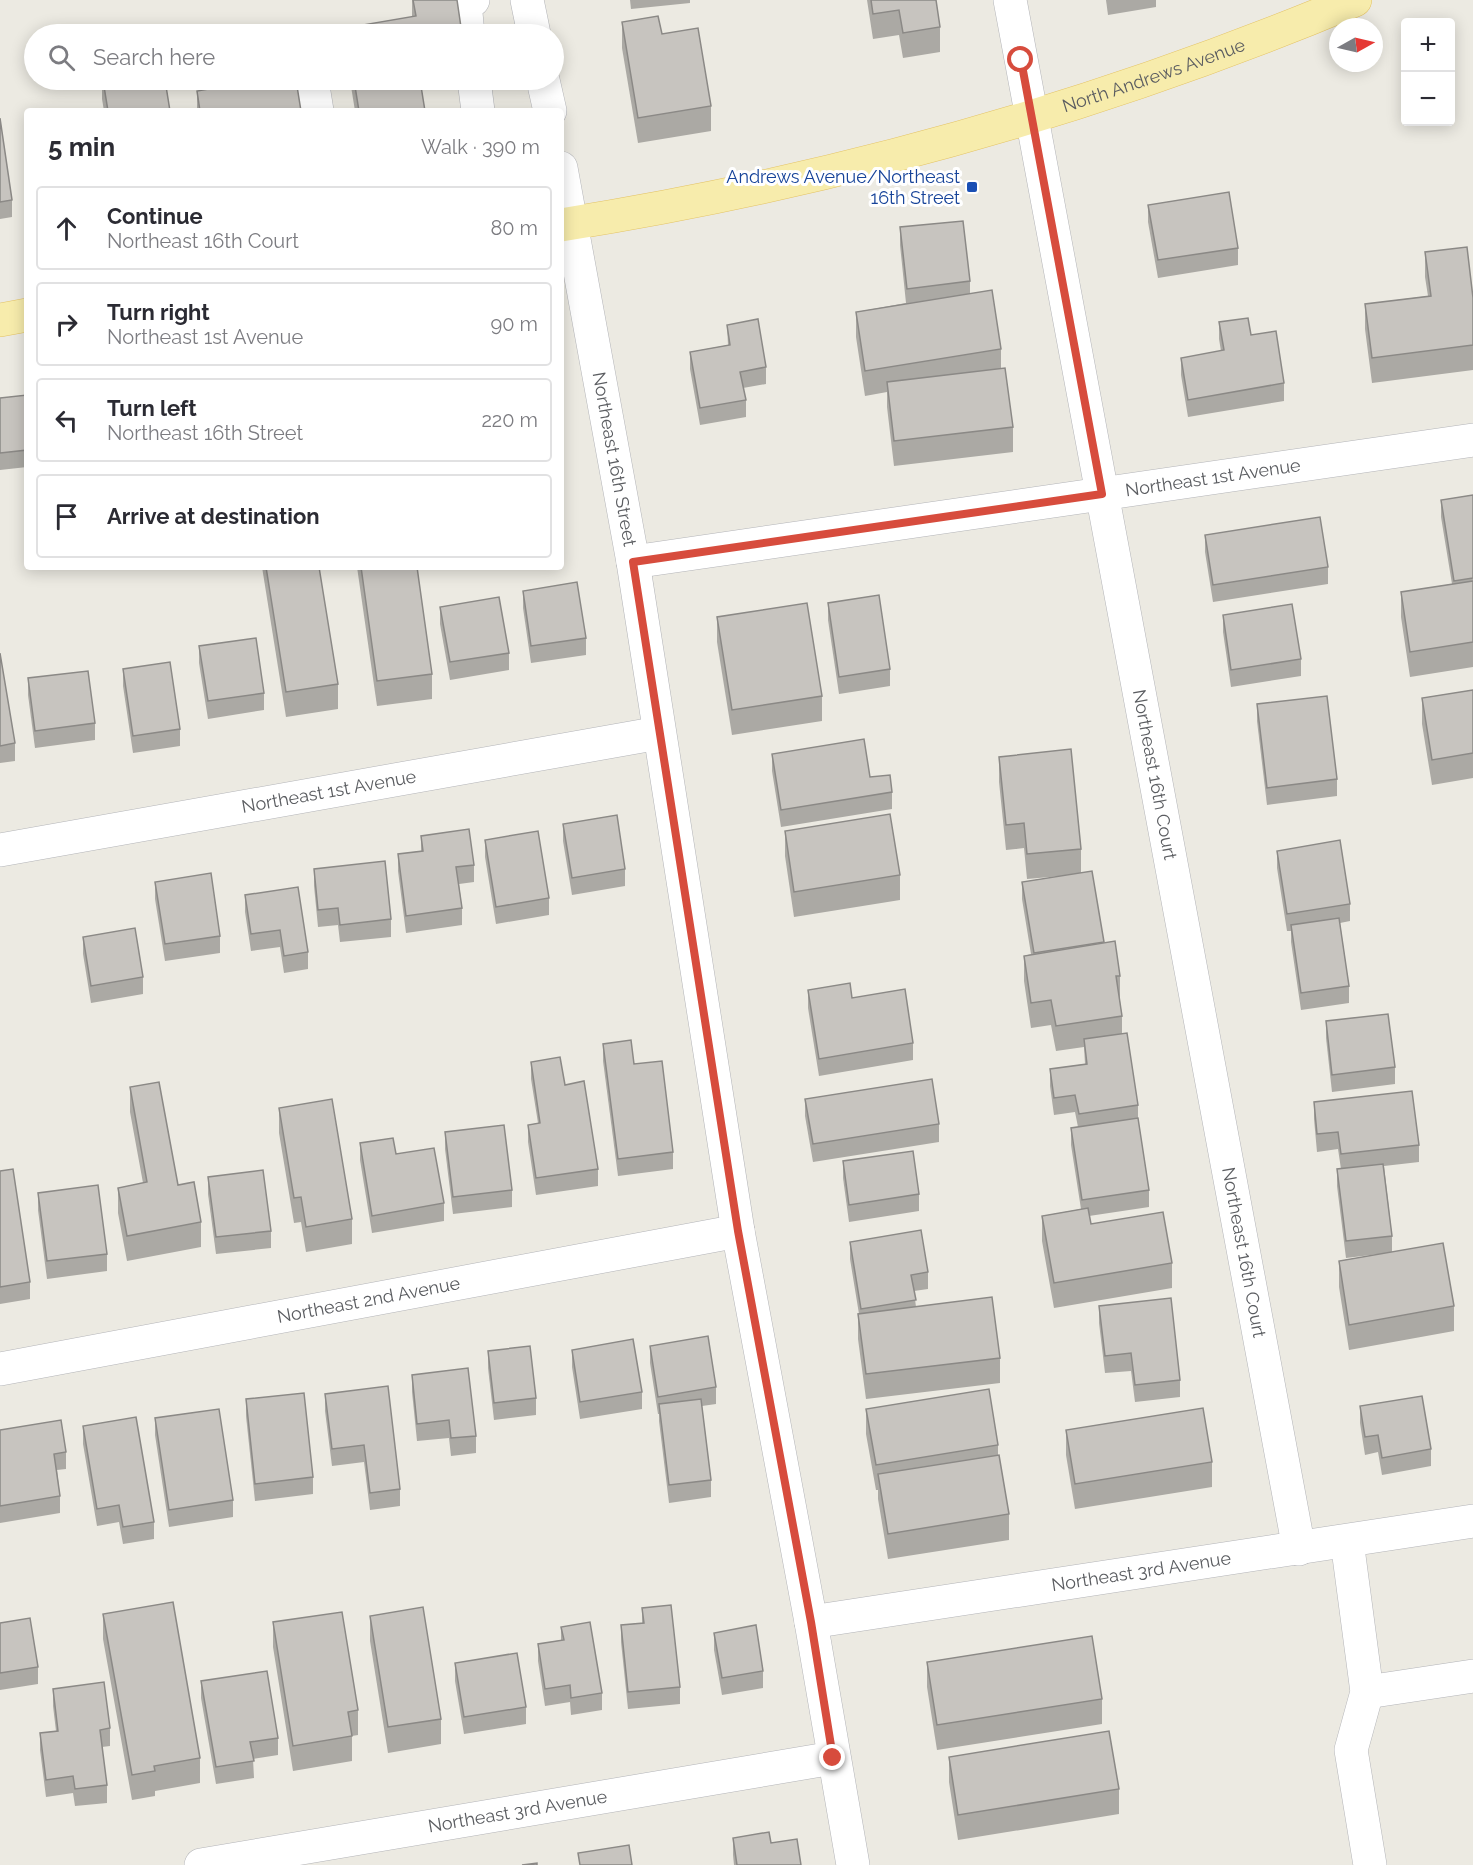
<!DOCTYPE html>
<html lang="en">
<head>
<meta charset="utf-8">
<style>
	body { margin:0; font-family:Raleway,sans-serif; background:#f7f7f7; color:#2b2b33 }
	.controls { position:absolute; right:18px; top:18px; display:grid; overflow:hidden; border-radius:6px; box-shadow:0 3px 15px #0003 }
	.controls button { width:54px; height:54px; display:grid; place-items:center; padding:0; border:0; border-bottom:2px solid #e1e1e2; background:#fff; color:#2b2b33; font:30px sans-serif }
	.compass { position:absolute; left:1329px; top:18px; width:54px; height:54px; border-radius:50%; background:#fff; box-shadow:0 3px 15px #0003; rotate:82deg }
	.stop { position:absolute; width:18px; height:18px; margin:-14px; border:4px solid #d74c3d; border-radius:50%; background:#fff }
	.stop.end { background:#d74c3d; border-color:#fff; box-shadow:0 2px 6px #0008 }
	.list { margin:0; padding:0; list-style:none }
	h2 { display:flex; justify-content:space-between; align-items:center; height:78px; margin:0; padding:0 24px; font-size:26px }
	h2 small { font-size:20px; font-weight:400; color:#7c7c81 }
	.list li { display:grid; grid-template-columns:39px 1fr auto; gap:18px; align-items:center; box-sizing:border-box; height:84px; margin:0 12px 12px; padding:0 12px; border:2px solid #e1e1e2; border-radius:6px }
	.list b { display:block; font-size:22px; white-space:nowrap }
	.list p { margin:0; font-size:20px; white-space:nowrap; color:#7c7c81 }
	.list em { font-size:20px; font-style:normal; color:#7c7c81 }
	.icon { flex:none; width:33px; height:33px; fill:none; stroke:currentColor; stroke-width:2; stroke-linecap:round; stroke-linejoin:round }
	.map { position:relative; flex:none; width:1473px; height:1865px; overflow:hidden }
	.search { position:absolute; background:#fff; box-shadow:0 3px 15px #0003; left:24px; top:24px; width:540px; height:66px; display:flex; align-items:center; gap:15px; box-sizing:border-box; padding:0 21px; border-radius:33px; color:#7c7c81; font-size:22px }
	.panel { position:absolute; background:#fff; box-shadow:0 3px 15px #0003; left:24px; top:108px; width:540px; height:462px; border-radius:6px }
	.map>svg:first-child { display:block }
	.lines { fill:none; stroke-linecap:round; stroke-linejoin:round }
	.minor-casing { stroke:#b3b4b8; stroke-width:34 }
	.major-casing { stroke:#e3c264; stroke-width:34 }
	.minor { stroke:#fff; stroke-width:33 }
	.major { stroke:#f7ecac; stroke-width:33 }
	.wall { fill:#aba9a4 }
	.building { fill:#c7c4bf; stroke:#8b8986; stroke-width:1.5 }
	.route { stroke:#d74c3d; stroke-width:8 }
	.transit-dot { fill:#1a4fb4; stroke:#fff; stroke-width:2 }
	.labels { text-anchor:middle; stroke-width:6; stroke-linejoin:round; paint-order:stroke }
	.street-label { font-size:18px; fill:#5b5d61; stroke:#fff }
	.transit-label { font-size:18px; fill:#164399; stroke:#fff; text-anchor:end }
</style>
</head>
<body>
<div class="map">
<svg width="1473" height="1865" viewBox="0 0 1473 1865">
	<rect width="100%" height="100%" fill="#eceae2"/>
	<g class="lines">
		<!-- minor casing -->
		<g class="minor-casing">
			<g id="minor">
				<polyline points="527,0 534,34"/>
				<path id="s1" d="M1010,0L1299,1549"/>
				<polyline points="468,34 465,3 473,0"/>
				<polyline points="312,80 317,111"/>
				<polyline points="474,80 478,111"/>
				<polyline points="543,80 550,111"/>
				<path id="s2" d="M561,168L633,562L738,1231L811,1622L853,1865"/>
				<path id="s3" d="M633,562L1473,440"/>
				<path id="s4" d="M0,850L659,733"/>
				<path id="s5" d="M0,1369L738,1231"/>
				<polyline points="1347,1541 1367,1692 1351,1750 1370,1865"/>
				<path id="s6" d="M811,1622L1473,1521"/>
				<polyline points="1367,1692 1473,1676"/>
				<path id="s7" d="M201,1865L833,1758"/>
			</g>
		</g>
		<!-- major casing -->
		<g class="major-casing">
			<g id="major">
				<path id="s8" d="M561,225C832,182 1102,106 1355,0"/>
				<polyline points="0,320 27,315"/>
			</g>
		</g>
		<!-- minor -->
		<use href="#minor" class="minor"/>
		<!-- major -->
		<use href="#major" class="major"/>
	</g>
	<!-- wall -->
	<g class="wall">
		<polygon points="412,0 457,0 462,34 345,34 345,28 412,17"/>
		<polygon points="630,0 690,0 690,3 631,9"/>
		<polygon points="867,0 936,0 940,27 940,52 903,58 899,35 873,39"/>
		<polygon points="1106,0 1156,0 1156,7 1108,15"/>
		<polygon points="622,22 662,34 711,106 711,131 638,143 622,48"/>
		<polygon points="102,80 165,80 170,111 104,111 102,99"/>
		<polygon points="350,80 420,80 425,111 355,111"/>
		<polygon points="197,91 301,111 197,111"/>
		<polygon points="0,118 12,200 12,217 0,219"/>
		<polygon points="1148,205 1238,248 1238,265 1158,278 1148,222"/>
		<polygon points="900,227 970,281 970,293 1001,349 1001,368 1013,427 1013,452 894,466 887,407 887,392 865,396 856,337 856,312 906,303 900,245"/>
		<polygon points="1425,252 1473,298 1473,370 1372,383 1365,329 1365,304 1428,296 1425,277"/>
		<polygon points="1219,322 1251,335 1284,383 1284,401 1188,417 1181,375 1181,358 1221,351 1219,339"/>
		<polygon points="727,325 766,367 766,384 743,388 746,400 746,417 700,425 690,369 690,352 728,345"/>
		<polygon points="27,395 27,467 0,470 0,398"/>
		<polygon points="1473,495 1473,667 1410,677 1401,617 1401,592 1452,584 1441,517 1441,500"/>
		<polygon points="1205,535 1328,567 1328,584 1213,602 1205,552"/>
		<polygon points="262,567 319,567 338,684 338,709 286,717"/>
		<polygon points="357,567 417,567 432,674 432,699 377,706"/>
		<polygon points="523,591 586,638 586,655 531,663 523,608"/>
		<polygon points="828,603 890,669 890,686 839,694 828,620"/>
		<polygon points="440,607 509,653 509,670 450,680 440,624"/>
		<polygon points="1223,615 1301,659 1301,676 1231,687 1223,632"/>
		<polygon points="717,617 822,696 822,721 732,735 717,642"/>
		<polygon points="199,646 264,693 264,710 208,719 199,663"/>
		<polygon points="0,653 15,743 15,761 0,763"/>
		<polygon points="123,669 180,729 180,746 133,753 123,686"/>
		<polygon points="28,678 95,723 95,740 35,748 28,695"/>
		<polygon points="1473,690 1473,778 1432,785 1422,724 1422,698"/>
		<polygon points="1257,704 1337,779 1337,796 1267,805 1257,721"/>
		<polygon points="772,754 870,777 892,792 892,809 781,827 772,771"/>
		<polygon points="999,757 1081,849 1081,873 1092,871 1104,943 1120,976 1120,1001 1122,1016 1122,1033 1138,1105 1138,1118 1149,1190 1149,1207 1089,1216 1091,1224 1172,1263 1172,1288 1054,1308 1042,1241 1042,1216 1081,1209 1071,1145 1071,1128 1078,1127 1075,1112 1054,1115 1050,1086 1050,1069 1085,1064 1084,1047 1056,1051 1051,1025 1031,1028 1024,981 1024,956 1031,954 1022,899 1022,882 1061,876 1027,879 1024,848 1006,850 999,782"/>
		<polygon points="563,824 625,869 625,886 572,895 563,841"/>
		<polygon points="785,831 900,875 900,900 794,917 785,856"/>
		<polygon points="421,836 474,865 474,882 459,884 462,908 462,925 406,933 398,871 398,854 421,851"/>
		<polygon points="485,840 549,898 549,915 496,924 485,857"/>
		<polygon points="1277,851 1350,904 1350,921 1340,923 1349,986 1349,1003 1301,1010 1291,942 1291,931 1287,931 1277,868"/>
		<polygon points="314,869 391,919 391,937 340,942 338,925 318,927 314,886"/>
		<polygon points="155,882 220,936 220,953 165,961 155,899"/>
		<polygon points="245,895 308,952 308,969 284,973 280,947 251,951 245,912"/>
		<polygon points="83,937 143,977 143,994 91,1003 83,954"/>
		<polygon points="808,990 852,998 913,1043 913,1060 819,1076 808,1008"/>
		<polygon points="1326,1021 1395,1067 1395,1084 1332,1092 1326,1038"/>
		<polygon points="603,1044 634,1064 673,1152 673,1169 618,1176 603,1061"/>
		<polygon points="531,1062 565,1085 598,1169 598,1186 536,1195 528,1142 528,1125 538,1123 531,1079"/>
		<polygon points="130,1087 178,1185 201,1222 201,1247 127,1261 118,1213 118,1188 143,1183 130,1112"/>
		<polygon points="805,1099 939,1124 939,1142 813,1162 805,1116"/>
		<polygon points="1314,1102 1419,1145 1419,1162 1384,1166 1392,1236 1392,1252 1454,1306 1454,1331 1349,1350 1339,1287 1339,1261 1379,1254 1346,1258 1337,1186 1337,1169 1341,1169 1338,1149 1317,1152 1314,1119"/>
		<polygon points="279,1108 352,1219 352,1244 306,1252 301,1222 294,1223 279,1133"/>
		<polygon points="445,1132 512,1190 512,1207 453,1214 445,1149"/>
		<polygon points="360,1143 396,1154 444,1203 444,1221 372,1233 360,1160"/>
		<polygon points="843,1161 919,1194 919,1211 849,1222 843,1178"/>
		<polygon points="0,1171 30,1282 30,1299 0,1304"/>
		<polygon points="208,1177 271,1231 271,1248 216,1254 208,1194"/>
		<polygon points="38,1193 107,1254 107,1271 47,1279 38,1210"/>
		<polygon points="850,1242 928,1272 928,1289 914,1291 916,1307 1000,1358 1000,1383 866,1399 858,1339 858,1314 859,1314 850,1259"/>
		<polygon points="1099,1306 1180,1380 1180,1397 1135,1402 1131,1371 1105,1373 1099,1323"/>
		<polygon points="650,1346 716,1387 716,1404 702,1406 711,1480 711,1497 669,1503 659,1421 659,1414 658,1414 650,1363"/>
		<polygon points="572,1350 642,1392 642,1409 580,1419 572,1367"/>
		<polygon points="488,1351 536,1398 536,1415 494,1420 488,1368"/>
		<polygon points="412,1375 476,1436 476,1453 451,1456 449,1438 417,1441 412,1392"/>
		<polygon points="325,1394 400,1489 400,1506 370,1510 364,1462 332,1466 325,1411"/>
		<polygon points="246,1399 313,1477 313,1494 255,1501 246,1416"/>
		<polygon points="1360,1406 1431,1449 1431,1466 1382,1475 1378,1452 1365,1455 1360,1423"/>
		<polygon points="866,1409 998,1445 998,1455 1009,1514 1009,1540 888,1559 878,1499 878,1490 876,1490 866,1434"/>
		<polygon points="155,1418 233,1500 233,1517 169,1527 155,1435"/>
		<polygon points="83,1426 154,1522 154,1539 123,1544 119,1522 97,1526 83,1444"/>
		<polygon points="0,1430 66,1452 66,1469 57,1470 60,1496 60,1513 0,1523"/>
		<polygon points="1066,1430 1212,1462 1212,1487 1075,1509 1066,1455"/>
		<polygon points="642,1608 680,1687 680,1704 628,1709 621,1642 621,1625 642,1623"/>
		<polygon points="103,1614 200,1758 200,1783 155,1791 155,1796 132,1800 103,1639"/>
		<polygon points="370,1616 441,1719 441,1744 388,1753 370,1641"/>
		<polygon points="273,1622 358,1710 358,1735 352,1736 352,1761 293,1771 273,1647"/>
		<polygon points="0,1623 38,1667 38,1684 0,1690"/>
		<polygon points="561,1627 602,1693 602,1710 571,1715 570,1702 545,1706 538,1661 538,1644 561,1640"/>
		<polygon points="714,1633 763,1671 763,1688 722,1695 714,1650"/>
		<polygon points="927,1662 1102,1699 1102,1724 937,1750 927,1687"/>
		<polygon points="455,1663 526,1707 526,1724 464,1734 455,1681"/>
		<polygon points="201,1681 278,1738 278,1755 253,1759 254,1778 216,1784 201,1698"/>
		<polygon points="53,1689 110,1728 110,1746 102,1747 107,1785 107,1803 75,1806 73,1793 46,1797 40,1750 40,1733 56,1731 53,1706"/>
		<polygon points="949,1757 1119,1789 1119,1814 958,1840 949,1782"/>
		<polygon points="733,1838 771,1843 801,1865 734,1865 733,1855"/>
	</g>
	<!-- building -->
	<g class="building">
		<polygon points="413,0 457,0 462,34 346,34 345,28 416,16"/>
		<polygon points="871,0 936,0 940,27 903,33 899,10 873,14"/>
		<polygon points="658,16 662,34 698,28 711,106 638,118 622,22"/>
		<polygon points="103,80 165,80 170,111 108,111"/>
		<polygon points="261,80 296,80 301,111 200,111 197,91"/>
		<polygon points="354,80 420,80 425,111 359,111"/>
		<polygon points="0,118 12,200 0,202"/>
		<polygon points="1229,192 1238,248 1158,260 1148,205"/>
		<polygon points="963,221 970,281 907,289 900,227"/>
		<polygon points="1467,247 1473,298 1473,345 1372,358 1365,304 1431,296 1425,252"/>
		<polygon points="992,290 1001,349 865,371 856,312"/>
		<polygon points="1248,318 1251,335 1276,331 1284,383 1188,400 1181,358 1224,350 1219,322"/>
		<polygon points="758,319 766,367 740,372 746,400 700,408 690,352 730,345 727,325"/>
		<polygon points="1005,368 1013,427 894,441 887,382"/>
		<polygon points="27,395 27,450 0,453 0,398"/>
		<polygon points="1473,495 1473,578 1454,581 1441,500"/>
		<polygon points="1320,517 1328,567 1213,585 1205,535"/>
		<polygon points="266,567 319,567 338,684 286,692"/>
		<polygon points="361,567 417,567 432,674 377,681"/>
		<polygon points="1473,581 1473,642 1410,652 1401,592"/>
		<polygon points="577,582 586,638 531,646 523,591"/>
		<polygon points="879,595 890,669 839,677 828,603"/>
		<polygon points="499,597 509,653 450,662 440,607"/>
		<polygon points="807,603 822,696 732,710 717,617"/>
		<polygon points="1292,604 1301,659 1231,670 1223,615"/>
		<polygon points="256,638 264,693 208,701 199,646"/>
		<polygon points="0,653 15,743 0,746"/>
		<polygon points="170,662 180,729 133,736 123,669"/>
		<polygon points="88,671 95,723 35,731 28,678"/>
		<polygon points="1473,690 1473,753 1432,760 1422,698"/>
		<polygon points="1327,696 1337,779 1267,788 1257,704"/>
		<polygon points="864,739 870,777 890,775 892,792 781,810 772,754"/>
		<polygon points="1071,749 1081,849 1027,854 1024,823 1006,825 999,757"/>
		<polygon points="890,814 900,875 794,892 785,831"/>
		<polygon points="617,815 625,869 572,878 563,824"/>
		<polygon points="469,829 474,865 456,867 462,908 406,916 398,854 423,851 421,836"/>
		<polygon points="538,831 549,898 496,907 485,840"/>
		<polygon points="1340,840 1350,904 1287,914 1277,851"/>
		<polygon points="385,861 391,919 340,925 338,908 318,910 314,869"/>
		<polygon points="1092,871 1104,942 1034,953 1022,882"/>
		<polygon points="211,873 220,936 165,944 155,882"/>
		<polygon points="298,887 308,952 284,956 280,930 251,934 245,895"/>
		<polygon points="1339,918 1349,986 1301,993 1291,925"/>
		<polygon points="135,928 143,977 91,986 83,937"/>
		<polygon points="1115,941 1120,976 1116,976 1122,1016 1056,1026 1051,1000 1031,1003 1024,956"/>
		<polygon points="850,983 852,998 905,989 913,1043 819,1059 808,990"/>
		<polygon points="1388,1014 1395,1067 1332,1075 1326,1021"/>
		<polygon points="1127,1033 1138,1105 1079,1114 1075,1095 1054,1098 1050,1069 1087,1064 1084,1039"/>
		<polygon points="631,1040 634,1064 662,1061 673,1152 618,1159 603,1044"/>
		<polygon points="560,1057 565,1085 584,1081 598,1169 536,1178 528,1125 540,1123 531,1062"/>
		<polygon points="932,1079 939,1124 813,1144 805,1099"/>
		<polygon points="159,1082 178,1185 194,1182 201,1222 127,1236 118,1188 147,1182 130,1087"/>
		<polygon points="1412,1091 1419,1145 1341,1154 1338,1132 1317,1134 1314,1102"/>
		<polygon points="332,1099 352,1219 306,1227 301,1197 294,1198 279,1108"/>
		<polygon points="1138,1118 1149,1190 1082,1200 1071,1128"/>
		<polygon points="504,1125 512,1190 453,1197 445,1132"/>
		<polygon points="393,1138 396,1154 434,1148 444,1203 372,1216 360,1143"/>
		<polygon points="913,1151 919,1194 849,1205 843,1161"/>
		<polygon points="1383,1164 1392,1236 1346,1241 1337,1169"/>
		<polygon points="13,1169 30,1282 0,1287 0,1171"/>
		<polygon points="263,1170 271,1231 216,1237 208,1177"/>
		<polygon points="98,1185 107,1254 47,1261 38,1193"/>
		<polygon points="1088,1208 1091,1224 1163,1212 1172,1263 1054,1283 1042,1216"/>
		<polygon points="921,1230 928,1272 911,1275 916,1300 861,1309 850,1242"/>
		<polygon points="1443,1243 1454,1306 1349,1325 1339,1261"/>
		<polygon points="992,1297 1000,1358 866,1374 858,1314"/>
		<polygon points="1171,1298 1180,1380 1135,1385 1131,1353 1105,1356 1099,1306"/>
		<polygon points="708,1336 716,1387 658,1397 650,1346"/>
		<polygon points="633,1339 642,1392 580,1402 572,1350"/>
		<polygon points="530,1346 536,1398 494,1403 488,1351"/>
		<polygon points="468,1368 476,1436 451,1438 449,1420 417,1424 412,1375"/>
		<polygon points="388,1386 400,1489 370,1493 364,1445 332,1449 325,1394"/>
		<polygon points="989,1389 998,1445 876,1465 866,1409"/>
		<polygon points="304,1393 313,1477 255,1484 246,1399"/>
		<polygon points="1422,1396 1431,1449 1382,1458 1378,1435 1365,1437 1360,1406"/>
		<polygon points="701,1399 711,1480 669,1485 659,1404"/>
		<polygon points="1203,1408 1212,1462 1075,1484 1066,1430"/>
		<polygon points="219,1409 233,1500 169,1510 155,1418"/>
		<polygon points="136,1417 154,1522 123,1527 119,1505 97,1509 83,1426"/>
		<polygon points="61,1420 66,1452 54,1454 60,1496 0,1506 0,1430"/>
		<polygon points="999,1455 1009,1514 888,1534 878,1474"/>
		<polygon points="173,1602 200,1758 154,1766 155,1771 132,1775 103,1614"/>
		<polygon points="671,1605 680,1687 628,1692 621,1625 644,1623 642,1608"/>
		<polygon points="423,1607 441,1719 388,1727 370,1616"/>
		<polygon points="342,1612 358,1710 348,1712 352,1736 293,1746 273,1622"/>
		<polygon points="30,1618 38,1667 0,1673 0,1623"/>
		<polygon points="590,1622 602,1693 571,1698 570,1685 545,1689 538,1644 564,1640 561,1627"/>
		<polygon points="756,1625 763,1671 722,1678 714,1633"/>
		<polygon points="1092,1636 1102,1699 937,1725 927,1662"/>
		<polygon points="517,1653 526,1707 464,1717 455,1663"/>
		<polygon points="267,1671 278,1738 250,1742 254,1761 216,1767 201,1681"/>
		<polygon points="104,1682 110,1728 100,1730 107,1785 75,1789 73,1776 46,1780 40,1733 58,1731 53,1689"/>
		<polygon points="1109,1731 1119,1789 958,1815 949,1757"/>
		<polygon points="769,1832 771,1843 797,1839 801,1865 737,1865 733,1838"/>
		<polygon points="629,1845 632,1865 580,1865 578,1853"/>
		<polygon points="537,1863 537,1865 522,1865"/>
	</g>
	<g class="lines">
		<!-- route -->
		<polyline class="route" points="833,1758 811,1622 738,1231 633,562 1102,494 1021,60"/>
	</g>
	<!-- markers -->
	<rect class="transit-dot" x="966" y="181" width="12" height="12" rx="3"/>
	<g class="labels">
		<!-- street labels -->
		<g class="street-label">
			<text dy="6" stroke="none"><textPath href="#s8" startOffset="612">North Andrews Avenue</textPath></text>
			<text dy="6" stroke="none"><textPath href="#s2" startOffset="296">Northeast 16th Street</textPath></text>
			<text dy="6" stroke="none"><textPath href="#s3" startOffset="586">Northeast 1st Avenue</textPath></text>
			<text dy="6" stroke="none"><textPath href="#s1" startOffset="788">Northeast 16th Court</textPath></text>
			<text dy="6" stroke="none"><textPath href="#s4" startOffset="334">Northeast 1st Avenue</textPath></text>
			<text dy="6" stroke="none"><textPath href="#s1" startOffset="1274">Northeast 16th Court</textPath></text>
			<text dy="6" stroke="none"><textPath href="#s5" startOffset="375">Northeast 2nd Avenue</textPath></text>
			<text dy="6" stroke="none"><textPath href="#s6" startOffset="334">Northeast 3rd Avenue</textPath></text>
			<text dy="6" stroke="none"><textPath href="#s7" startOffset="321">Northeast 3rd Avenue</textPath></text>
		</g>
		<!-- transit labels -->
		<g class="transit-label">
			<text x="960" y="183">Andrews Avenue/Northeast<tspan x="960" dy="21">16th Street</tspan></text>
		</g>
	</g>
</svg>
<div class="controls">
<button>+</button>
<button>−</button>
</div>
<svg class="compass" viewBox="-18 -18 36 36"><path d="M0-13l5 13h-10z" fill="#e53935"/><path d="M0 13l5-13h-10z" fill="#7c7c81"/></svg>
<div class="stop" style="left:1021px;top:60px"></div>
<div class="stop end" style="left:833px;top:1758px"></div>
<div class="search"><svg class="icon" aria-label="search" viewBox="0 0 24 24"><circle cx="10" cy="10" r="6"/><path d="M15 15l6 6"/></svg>Search here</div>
<section class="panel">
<h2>5 min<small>Walk · 390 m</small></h2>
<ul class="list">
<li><svg class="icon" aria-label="ahead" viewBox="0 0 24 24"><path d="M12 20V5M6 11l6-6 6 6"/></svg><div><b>Continue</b><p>Northeast 16th Court</p></div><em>80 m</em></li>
<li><svg class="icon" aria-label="right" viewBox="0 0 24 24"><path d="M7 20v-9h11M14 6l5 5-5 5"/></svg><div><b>Turn right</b><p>Northeast 1st Avenue</p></div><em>90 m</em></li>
<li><svg class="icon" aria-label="left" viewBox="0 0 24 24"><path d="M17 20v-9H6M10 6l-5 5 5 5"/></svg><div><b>Turn left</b><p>Northeast 16th Street</p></div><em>220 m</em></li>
<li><svg class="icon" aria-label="arrive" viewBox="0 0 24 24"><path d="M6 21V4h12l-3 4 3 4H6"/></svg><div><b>Arrive at destination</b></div></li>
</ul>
</section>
</div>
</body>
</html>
